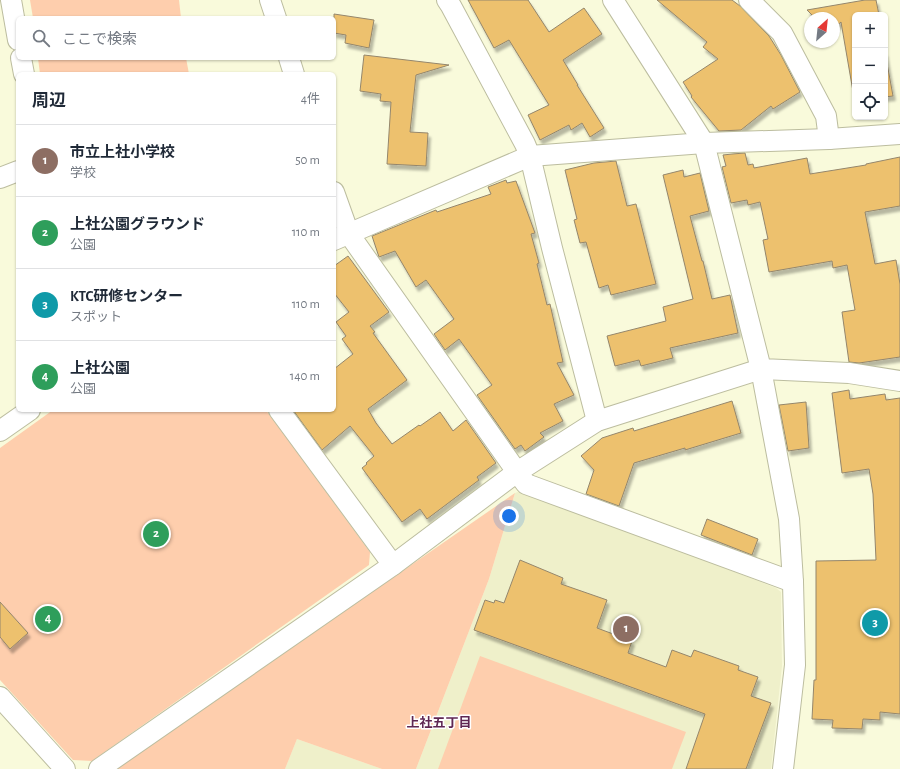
<!DOCTYPE html>
<html lang="ja">
<head>
<meta charset="utf-8">
<style>
	body { margin:0; font-family:"Alegreya Sans","Noto Sans JP",sans-serif; background:#f6f6f7; color:#1f2937 }
	.controls { position:absolute; right:12px; top:12px; display:grid; overflow:hidden; border-radius:6px; box-shadow:0 1px 3px #0004 }
	.controls button { width:36px; height:36px; display:grid; place-items:center; padding:0; border:0; border-bottom:1px solid #e0e1e3; background:#fff; color:#1f2937; font:20px sans-serif }
	.compass { position:absolute; left:804px; top:12px; width:36px; height:36px; border-radius:50%; background:#fff; box-shadow:0 1px 3px #0004; rotate:27deg }
	.you { position:absolute; left:509px; top:516px; width:14px; height:14px; margin:-10px; border:3px solid #fff; border-radius:50%; background:#1a73e8; box-shadow:0 0 0 6px #1a73e833 }
	.badge { display:grid; place-items:center; width:26px; height:26px; border-radius:50%; background:#901c7c; color:#fff; font-size:13px; font-weight:700 }
	.pin { position:absolute; translate:-50% -50%; border:2px solid #fff; box-shadow:0 1px 4px #0006 }
	.list { margin:0; padding:0; list-style:none }
	h2 { display:flex; justify-content:space-between; align-items:center; height:52px; margin:0; padding:0 16px; font-size:17px }
	h2 small { font-size:13px; font-weight:400; color:#747a83 }
	.list li { display:grid; grid-template-columns:26px 1fr auto; gap:12px; align-items:center; box-sizing:border-box; height:72px; padding:0 16px; border-top:1px solid #e0e1e3 }
	.list b { display:block; font-size:15px; white-space:nowrap }
	.list p { margin:0; font-size:13px; white-space:nowrap; color:#747a83 }
	.list em { font-size:13px; font-style:normal; color:#747a83 }
	.icon { flex:none; width:22px; height:22px; fill:none; stroke:currentColor; stroke-width:2; stroke-linecap:round; stroke-linejoin:round }
	.map { position:relative; flex:none; width:900px; height:769px; overflow:hidden }
	.search { position:absolute; background:#fff; box-shadow:0 1px 3px #0004; left:16px; top:16px; width:320px; height:44px; display:flex; align-items:center; gap:10px; box-sizing:border-box; padding:0 14px; border-radius:6px; color:#747a83; font-size:15px }
	.panel { position:absolute; background:#fff; box-shadow:0 1px 3px #0004; left:16px; top:72px; width:320px; height:340px; border-radius:6px }
	.map>svg:first-child { display:block }
	.built { fill:#eff0ca }
	.green { fill:#fecead }
	.building { fill:#edc16e; stroke:#94866c; filter:url(#shadow) }
	.lines { fill:none; stroke-linecap:round; stroke-linejoin:round }
	.minor-casing { stroke:#bcbd9f; stroke-width:22 }
	.minor { stroke:#fff; stroke-width:20 }
	.labels { text-anchor:middle; stroke-width:3; stroke-linejoin:round; paint-order:stroke }
	.neighbourhood-label { font-size:13px; font-weight:bold; fill:#5f2753; stroke:#fff }
</style>
</head>
<body>
<div class="map">
<svg width="900" height="769" viewBox="0 0 900 769">
	<defs>
		<filter id="shadow"><feDropShadow dx="2.5" dy="4.5" stdDeviation="1" flood-color="#0004"/></filter>
	</defs>
	<rect width="100%" height="100%" fill="#f9fadb"/>
	<!-- built -->
	<g class="built">
		<polygon points="523,490 776,588 781,592 782,666 771,769 416,769 489,579 515,493"/>
		<polygon points="297,739 382,769 285,769"/>
	</g>
	<!-- green -->
	<g class="green">
		<polygon points="30,0 179,0 181,18 33,18"/>
		<polygon points="38,58 186,58 189,74 40,74"/>
		<polygon points="53,410 266,410 370,552 369,565 92,761 73,760 0,680 0,448"/>
		<polygon points="515,493 489,579 416,769 382,769 297,739 285,769 117,769"/>
		<polygon points="480,656 686,732 672,769 438,769"/>
	</g>
	<!-- building -->
	<g class="building">
		<polygon points="468,0 528,0 549,32 584,8 602,34 563,60 578,85 577,85 604,128 590,137 582,123 571,130 569,125 540,140 528,115 549,105 509,40 494,48"/>
		<polygon points="657,0 732,0 740,6 769,36 781,55 800,92 773,109 771,106 741,130 719,131 691,97 692,96 683,82 718,59 703,47 707,42"/>
		<polygon points="865,0 876,0 879,15 855,15 855,103 841,22 834,28 834,18 815,18 807,10"/>
		<polygon points="334,14 374,20 369,48 345,43 346,35 334,33"/>
		<polygon points="885,52 893,96 885,97"/>
		<polygon points="364,55 449,65 416,75 410,132 428,133 426,166 387,164 391,102 380,101 381,94 360,91"/>
		<polygon points="745,153 748,165 753,164 754,168 807,158 810,174 866,165 866,164 900,157 900,206 865,212 875,264 896,260 900,284 900,357 859,363 849,362 842,312 855,310 847,265 833,268 832,261 769,272 763,240 768,239 760,202 748,205 747,200 731,203 722,167 726,166 723,155 732,154"/>
		<polygon points="616,161 627,206 636,204 656,284 611,295 608,285 599,288 586,242 580,243 574,220 577,219 565,170 594,163"/>
		<polygon points="683,170 684,177 700,173 709,211 690,216 702,261 703,261 712,299 730,295 738,333 670,348 673,358 641,366 639,360 615,366 607,336 666,321 663,307 693,299 663,175"/>
		<polygon points="506,180 507,183 516,181 535,233 531,234 539,263 537,264 547,305 550,304 563,362 557,363 574,395 554,404 563,421 540,433 544,437 525,451 521,445 515,449 477,395 492,385 459,339 445,350 434,334 454,319 426,280 416,287 395,251 379,257 372,236 436,210 437,212 491,194 488,187"/>
		<polygon points="348,256 389,312 370,326 375,332 373,333 407,380 368,409 376,423 392,444 419,425 420,426 440,412 453,431 466,420 496,463 477,477 479,480 427,519 420,509 402,522 362,468 367,464 366,463 374,456 350,426 322,450 293,410 334,410 334,369 353,354 342,339 346,336 336,322 349,312 334,293 334,266"/>
		<polygon points="849,390 850,399 885,394 886,400 900,398 900,714 880,712 880,720 863,719 862,729 832,728 833,720 812,719 814,680 816,680 816,561 876,560 873,494 869,469 842,473 832,393"/>
		<polygon points="732,401 741,433 685,450 685,448 634,463 619,506 586,494 594,470 581,456 602,438 633,428 634,431"/>
		<polygon points="806,402 809,448 788,451 779,405"/>
		<polygon points="707,519 758,539 752,555 701,535"/>
		<polygon points="520,560 563,578 561,584 607,600 597,628 632,641 628,653 666,667 672,650 691,657 694,650 739,666 738,670 758,677 751,696 771,703 746,769 686,769 705,714 474,630 485,600 494,603 495,600 504,603"/>
		<polygon points="0,602 28,633 10,649 0,637"/>
	</g>
	<g class="lines">
		<!-- minor casing -->
		<g class="minor-casing">
			<g id="minor">
				<polyline points="11,0 18,40"/>
				<polyline points="270,0 276,18"/>
				<polyline points="447,0 451,6 525,144 530,156 552,248 597,421"/>
				<polyline points="613,0 704,143 761,369 849,373 900,381"/>
				<polyline points="749,0 782,33 826,116 829,139"/>
				<polyline points="21,58 24,74"/>
				<polyline points="289,58 294,74"/>
				<polyline points="0,178 18,171"/>
				<polyline points="334,192 349,234 517,472 526,484 793,582"/>
				<polyline points="334,240 530,156 704,143 829,139 900,134"/>
				<polyline points="279,410 393,565"/>
				<polyline points="0,431 30,410"/>
				<polyline points="0,697 65,769"/>
				<polyline points="99,769 393,565 517,472 597,421 761,369 789,519 793,582 795,665 783,769"/>
			</g>
		</g>
		<!-- minor -->
		<use href="#minor" class="minor"/>
	</g>
	<g class="labels">
		<!-- neighbourhood labels -->
		<g class="neighbourhood-label">
			<text x="439" y="727">上社五丁目</text>
		</g>
	</g>
</svg>
<div class="controls">
<button>+</button>
<button>−</button>
<button><svg class="icon" aria-label="locate" viewBox="0 0 24 24"><circle cx="12" cy="12" r="6"/><path d="M12 2v4M12 18v4M2 12h4M18 12h4"/></svg></button>
</div>
<svg class="compass" viewBox="-18 -18 36 36"><path d="M0-13l5 13h-10z" fill="#e53935"/><path d="M0 13l5-13h-10z" fill="#747a83"/></svg>
<div class="you"></div>
<div class="pin badge" style="left:626px;top:629px;background:#8d6e63">1</div>
<div class="pin badge" style="left:156px;top:534px;background:#2e9e5b">2</div>
<div class="pin badge" style="left:875px;top:623px;background:#0f9aa8">3</div>
<div class="pin badge" style="left:48px;top:619px;background:#2e9e5b">4</div>
<div class="search"><svg class="icon" aria-label="search" viewBox="0 0 24 24"><circle cx="10" cy="10" r="6"/><path d="M15 15l6 6"/></svg>ここで検索</div>
<section class="panel">
<h2>周辺<small>4件</small></h2>
<ul class="list">
<li><span class="badge" style="background:#8d6e63">1</span><div><b>市立上社小学校</b><p>学校</p></div><em>50 m</em></li>
<li><span class="badge" style="background:#2e9e5b">2</span><div><b>上社公園グラウンド</b><p>公園</p></div><em>110 m</em></li>
<li><span class="badge" style="background:#0f9aa8">3</span><div><b>KTC研修センター</b><p>スポット</p></div><em>110 m</em></li>
<li><span class="badge" style="background:#2e9e5b">4</span><div><b>上社公園</b><p>公園</p></div><em>140 m</em></li>
</ul>
</section>
</div>
</body>
</html>
